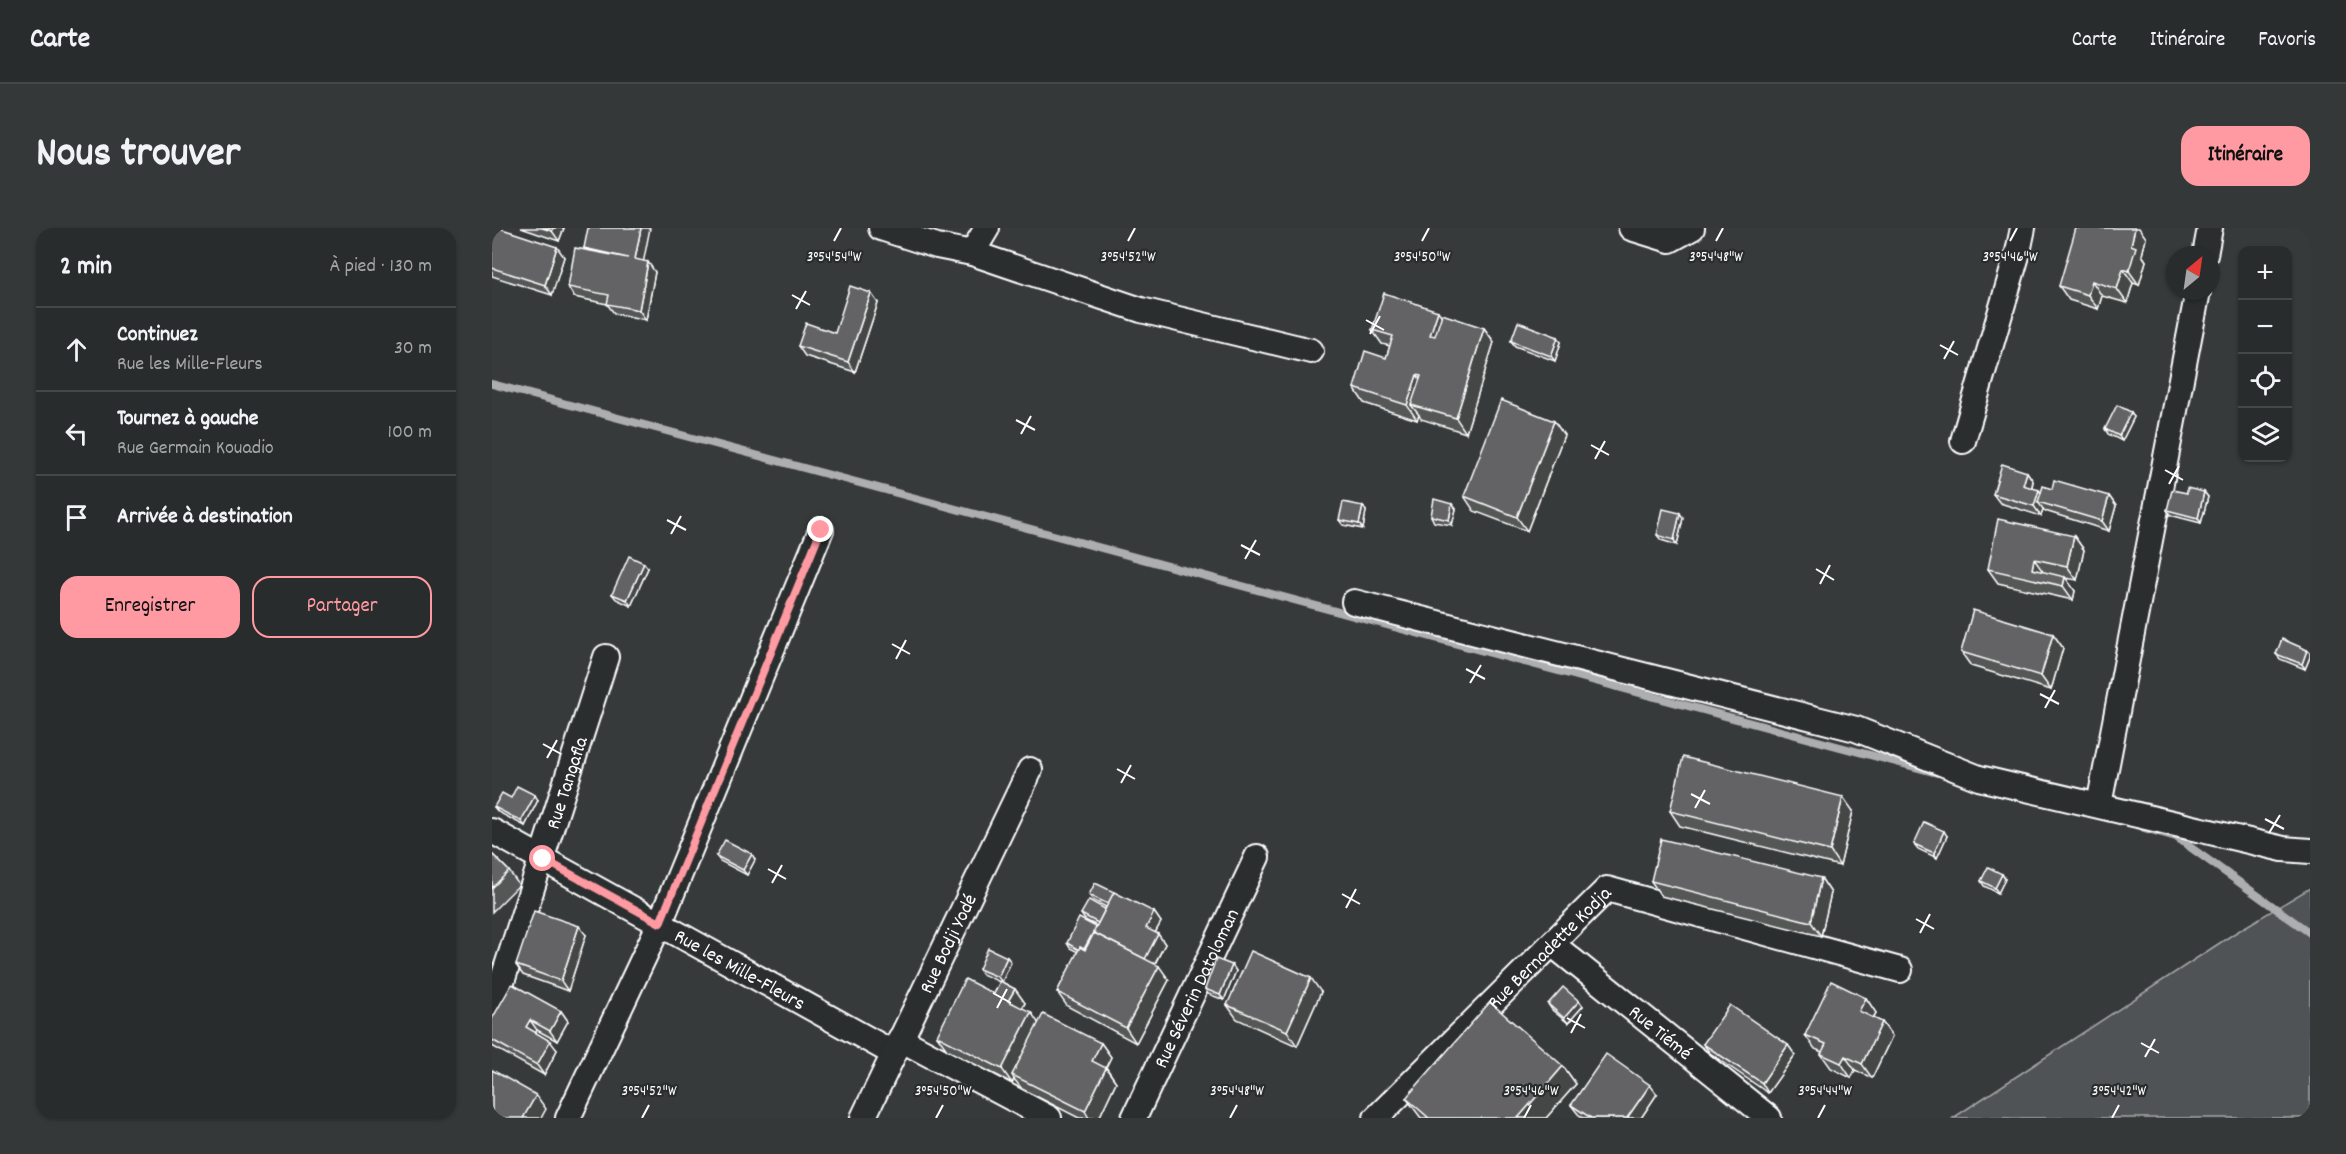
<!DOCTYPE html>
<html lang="fr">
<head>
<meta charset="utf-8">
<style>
	body { margin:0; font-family:Dekko,sans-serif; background:#353838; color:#f1f3f6 }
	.controls { position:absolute; right:18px; top:18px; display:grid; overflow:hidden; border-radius:12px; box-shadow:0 2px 4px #0004 }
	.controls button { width:54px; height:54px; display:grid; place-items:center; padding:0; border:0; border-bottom:2px solid #454848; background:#292c2c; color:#f1f3f6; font:30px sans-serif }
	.compass { position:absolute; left:1674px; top:18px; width:54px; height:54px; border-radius:50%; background:#292c2c; box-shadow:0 2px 4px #0004; rotate:29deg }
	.stop { position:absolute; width:18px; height:18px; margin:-14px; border:4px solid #ff9aa2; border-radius:50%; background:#fff }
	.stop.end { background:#ff9aa2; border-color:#fff; box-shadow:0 2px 6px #0008 }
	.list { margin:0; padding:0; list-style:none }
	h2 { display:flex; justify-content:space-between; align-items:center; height:78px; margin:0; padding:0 24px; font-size:26px }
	h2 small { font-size:20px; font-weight:400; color:#a5a7a9 }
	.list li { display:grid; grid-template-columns:39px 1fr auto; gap:18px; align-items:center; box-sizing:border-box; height:84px; padding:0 24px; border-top:2px solid #454848 }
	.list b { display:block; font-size:22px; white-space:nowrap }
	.list p { margin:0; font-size:20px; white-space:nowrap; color:#a5a7a9 }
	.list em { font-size:20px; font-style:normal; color:#a5a7a9 }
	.actions { display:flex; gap:12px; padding:18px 24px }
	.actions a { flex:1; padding:14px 0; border:2px solid #ff9aa2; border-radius:18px; text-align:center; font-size:21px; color:#ff9aa2 }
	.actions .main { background:#ff9aa2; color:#111 }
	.icon { flex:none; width:33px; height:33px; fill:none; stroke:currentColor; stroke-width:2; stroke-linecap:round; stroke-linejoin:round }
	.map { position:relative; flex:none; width:1818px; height:890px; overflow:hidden; border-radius:18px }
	header { display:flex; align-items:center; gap:36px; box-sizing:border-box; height:84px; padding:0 30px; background:#292c2c; border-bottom:2px solid #454848 }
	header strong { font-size:28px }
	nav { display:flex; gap:33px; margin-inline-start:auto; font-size:21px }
	.intro { display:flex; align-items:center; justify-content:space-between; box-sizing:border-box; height:144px; padding:0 36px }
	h1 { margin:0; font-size:42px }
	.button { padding:15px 27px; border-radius:18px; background:#ff9aa2; color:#111; font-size:21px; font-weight:700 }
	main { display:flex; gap:36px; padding:0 36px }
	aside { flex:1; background:#292c2c; border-radius:18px; box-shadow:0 2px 4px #0004 }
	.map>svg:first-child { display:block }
	.green { fill:#505354; stroke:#a8a9aa; stroke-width:1.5 }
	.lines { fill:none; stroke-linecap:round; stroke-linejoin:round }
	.stream { stroke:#adaeaf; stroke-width:8 }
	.minor-casing { stroke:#fff; stroke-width:28 }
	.minor { stroke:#2a2d2e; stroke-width:24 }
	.wall { fill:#555657; stroke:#fff; stroke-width:1.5 }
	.shaded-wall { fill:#454647; stroke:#fff; stroke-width:1.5 }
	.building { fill:#636465; stroke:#fff; stroke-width:1.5 }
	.route { stroke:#ff9aa2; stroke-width:8 }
	.ticks { fill:none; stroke:#fff; stroke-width:2 }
	.labels { text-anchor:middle; stroke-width:4.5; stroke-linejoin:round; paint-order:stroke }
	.street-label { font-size:20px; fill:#fff; stroke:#2a2d2e }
	.ticks-label { font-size:15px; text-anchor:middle; fill:#fff; stroke:#2a2d2e; stroke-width:4.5; stroke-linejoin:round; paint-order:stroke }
</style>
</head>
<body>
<header>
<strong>Carte</strong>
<nav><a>Carte</a><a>Itinéraire</a><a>Favoris</a></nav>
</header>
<div class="intro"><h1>Nous trouver</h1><a class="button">Itinéraire</a></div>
<main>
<aside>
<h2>2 min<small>À pied · 130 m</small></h2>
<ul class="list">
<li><svg class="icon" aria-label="ahead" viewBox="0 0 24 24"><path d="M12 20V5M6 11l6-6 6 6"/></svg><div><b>Continuez</b><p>Rue les Mille-Fleurs</p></div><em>30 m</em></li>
<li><svg class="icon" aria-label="left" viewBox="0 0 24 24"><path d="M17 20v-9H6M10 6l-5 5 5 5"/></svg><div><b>Tournez à gauche</b><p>Rue Germain Kouadio</p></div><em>100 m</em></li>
<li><svg class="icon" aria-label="arrive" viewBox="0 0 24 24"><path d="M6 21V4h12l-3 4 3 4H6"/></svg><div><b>Arrivée à destination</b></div></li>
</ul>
<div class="actions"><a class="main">Enregistrer</a><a>Partager</a></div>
</aside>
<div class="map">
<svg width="1818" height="890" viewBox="0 0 1818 890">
	<rect width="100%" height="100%" fill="#373a3b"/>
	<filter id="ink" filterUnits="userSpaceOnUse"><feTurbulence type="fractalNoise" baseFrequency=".0167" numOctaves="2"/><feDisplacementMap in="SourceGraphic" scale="12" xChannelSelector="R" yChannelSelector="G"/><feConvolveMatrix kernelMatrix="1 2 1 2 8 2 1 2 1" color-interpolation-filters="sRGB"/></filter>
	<g filter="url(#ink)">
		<!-- green -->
		<polygon class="green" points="1818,660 1818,890 1461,890 1743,705"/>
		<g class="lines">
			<!-- stream -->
			<g class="stream">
				<polyline points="0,156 1445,545"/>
				<polyline points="1652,600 1684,609 1818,705"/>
			</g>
			<!-- minor casing -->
			<g class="minor-casing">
				<g id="minor">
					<polyline points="389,0 445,18 480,25 649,82 819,123"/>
					<polyline points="1139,0 1178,12 1200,0"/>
					<polyline points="480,25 495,0"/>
					<polyline points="1713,27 1718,0"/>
					<polyline points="1471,213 1526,24 1531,0"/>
					<polyline points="862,374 1364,501 1487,550 1791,621 1818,623"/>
					<polyline points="1607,577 1706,63"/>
					<path id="s1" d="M0,603L401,825"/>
					<path id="s2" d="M1060,716L1277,890"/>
					<path id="s3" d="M0,785L114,429"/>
					<polyline points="408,811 557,890"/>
					<polyline points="76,890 168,695 329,302"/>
					<path id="s4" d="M371,890L538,542"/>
					<path id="s5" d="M642,890L765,629"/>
					<path id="s6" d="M884,890L1115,661L1408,742"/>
				</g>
			</g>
			<!-- minor -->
			<use href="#minor" class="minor"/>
		</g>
		<!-- wall -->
		<g class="wall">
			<polygon points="29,0 72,0 67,13"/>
			<polygon points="0,10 72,29 60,67 0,48"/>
			<polygon points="1654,10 1650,27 1654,33 1647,57 1641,55 1635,75 1610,68 1606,81 1577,72 1567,58"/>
			<polygon points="92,20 151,33 163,44 154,92 122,85 115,76 82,69 76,59 93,22"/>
			<polygon points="386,75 363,144 313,128 306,118 343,105"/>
			<polygon points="949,88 992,100 1002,114 974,205 929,191 927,187 925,192 872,175 862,160 894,130 898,118 890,116 880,102"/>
			<polygon points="1066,109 1069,114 1063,133 1023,118 1019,113"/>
			<polygon points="1639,184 1642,189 1630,213 1616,206 1613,201"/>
			<polygon points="1062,193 1072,207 1035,303 982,283 972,268"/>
			<polygon points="1535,244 1541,253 1540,260 1549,264 1560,261 1617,268 1624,278 1617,303 1553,283 1551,281 1549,288 1508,275 1501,266"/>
			<polygon points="1712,264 1716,269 1709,295 1678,287 1675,282 1695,265"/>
			<polygon points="960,276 964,281 960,297 942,294 939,288"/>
			<polygon points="871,278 874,283 871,301 851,297 847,292"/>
			<polygon points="1191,290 1185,317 1169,312 1165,307"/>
			<polygon points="1582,308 1592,322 1585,352 1573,350 1583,363 1581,372 1506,355 1496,341"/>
			<polygon points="156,340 139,378 124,371 120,366"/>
			<polygon points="1561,406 1571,420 1559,462 1479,438 1469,424"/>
			<polygon points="1815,422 1818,425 1818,429 1813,441 1788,431 1784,426"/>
			<polygon points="19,570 46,572 33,598 6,584 2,579"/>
			<polygon points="1178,583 1361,583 1348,638 1188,598"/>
			<polygon points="1455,608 1445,630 1426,621 1422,616"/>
			<polygon points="0,626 17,643 27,657 0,684"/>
			<polygon points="260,626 263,632 255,647 228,633 224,628"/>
			<polygon points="1510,646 1513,651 1506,665 1492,658 1489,653"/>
			<polygon points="1329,650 1339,665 1329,708 1169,668 1159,653"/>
			<polygon points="597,667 662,684 669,694 663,705 666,706 673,716 663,736 677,752 644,815 575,778 565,764 586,724 578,720 575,715 604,699 605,698 593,692 589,686 613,681 614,679 601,672"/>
			<polygon points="94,707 76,763 31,747 24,737"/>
			<polygon points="515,729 519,734 510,754 523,761 533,775 530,780 546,795 609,815 619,829 614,839 624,854 607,890 587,890 530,861 522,851 520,855 455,822 445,808 502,766 508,754 490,746 487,741"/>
			<polygon points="740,737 744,743 732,772 716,766 713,761"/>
			<polygon points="829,764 805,818 745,791 735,777"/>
			<polygon points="1374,770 1384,785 1381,790 1390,794 1400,808 1380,850 1363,842 1359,850 1339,840 1329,826 1330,824 1323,821 1313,807"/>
			<polygon points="1087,773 1091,778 1076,795 1060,782 1056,776"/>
			<polygon points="69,783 76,793 65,813 45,802 43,804 65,822 52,847 0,818 0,791"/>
			<polygon points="1211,816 1296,817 1303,827 1276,865 1218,825"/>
			<polygon points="1071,838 1084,856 1054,890 929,890 914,870"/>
			<polygon points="1165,866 1149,890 1091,890 1086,886 1079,877"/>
		</g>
		<!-- shaded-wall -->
		<g class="shaded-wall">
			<polygon points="62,0 72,0 67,13 60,3"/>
			<polygon points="149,0 158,0 150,41 143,31"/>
			<polygon points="1643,0 1647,0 1654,10 1650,27 1654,33 1647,57 1637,43 1639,17"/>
			<polygon points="65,19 72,29 60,67 53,57"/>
			<polygon points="156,34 163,44 154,92 147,82"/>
			<polygon points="1631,41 1641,55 1635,75 1625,61"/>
			<polygon points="1600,53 1610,68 1606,81 1596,67"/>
			<polygon points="379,65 386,75 363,144 356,134"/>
			<polygon points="946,83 956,97 948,121 938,107"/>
			<polygon points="992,100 1002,114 974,205 964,190"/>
			<polygon points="1066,109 1069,114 1063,133 1059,128"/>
			<polygon points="925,147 935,161 919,177 927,187 925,192 915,177"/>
			<polygon points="1639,184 1642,189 1630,213 1627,208"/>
			<polygon points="1062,193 1072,207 1035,303 1025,289"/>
			<polygon points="1535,244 1541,253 1538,267 1531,257"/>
			<polygon points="1547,262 1554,272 1546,274 1551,281 1549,288 1542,278"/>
			<polygon points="1712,264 1716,269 1709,295 1706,290"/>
			<polygon points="1617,268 1624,278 1617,303 1610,293"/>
			<polygon points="960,276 964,281 960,297 957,292"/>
			<polygon points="871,278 874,283 871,301 867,296"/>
			<polygon points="1188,285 1191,290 1185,317 1182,312"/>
			<polygon points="1582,308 1592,322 1585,352 1575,338"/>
			<polygon points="1542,331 1552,345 1540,341"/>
			<polygon points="152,335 156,340 139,378 135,372"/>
			<polygon points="1573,349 1583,363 1581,372 1571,358"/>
			<polygon points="1561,406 1571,420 1559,462 1549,448"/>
			<polygon points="1815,422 1818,425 1818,429 1813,441 1810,436"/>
			<polygon points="43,567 46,572 33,598 29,593"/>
			<polygon points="1351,569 1361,583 1348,638 1338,623"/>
			<polygon points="1452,603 1455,608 1445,630 1442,625"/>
			<polygon points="260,626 263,632 255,647 251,642"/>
			<polygon points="1510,646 1513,651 1506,665 1503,660"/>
			<polygon points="1329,650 1339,665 1329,708 1319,694"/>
			<polygon points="662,684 669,694 660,710 654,700"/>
			<polygon points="87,698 94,707 76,763 69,753"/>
			<polygon points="604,699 604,710 594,728 591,723"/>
			<polygon points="666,706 673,716 659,742 652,732"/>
			<polygon points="515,729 519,734 510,754 506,749"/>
			<polygon points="740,737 744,743 732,772 728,767"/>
			<polygon points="667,738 677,752 644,815 634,800"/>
			<polygon points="819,750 829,764 805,818 795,803"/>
			<polygon points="523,761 533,775 526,787 516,773"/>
			<polygon points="1374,770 1384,785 1377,797 1367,783"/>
			<polygon points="1087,773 1091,778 1076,795 1072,790"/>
			<polygon points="69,783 76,793 65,813 58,803"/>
			<polygon points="539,784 549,799 520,847 522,851 520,855 510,841"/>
			<polygon points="38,792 45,802 41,809 34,799"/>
			<polygon points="1390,794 1400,808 1380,850 1370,836"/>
			<polygon points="58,813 65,822 52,847 45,837"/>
			<polygon points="609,815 619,829 610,847 600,833"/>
			<polygon points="1296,817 1303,827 1276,865 1270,855"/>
			<polygon points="1353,828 1363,842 1359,850 1349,835"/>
			<polygon points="1071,838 1084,856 1054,890 1026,890"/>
			<polygon points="614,840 624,854 607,890 597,890 593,883"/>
			<polygon points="1158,857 1165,866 1149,890 1135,890"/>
			<polygon points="44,867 54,881 49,890 31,890"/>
		</g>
		<!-- building -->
		<g class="building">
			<polygon points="3,0 7,0 65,19 53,57 0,40 0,10"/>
			<polygon points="50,0 62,0 60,3"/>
			<polygon points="96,0 149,0 143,31 156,34 147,82 115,76 117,67 76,59 83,20 136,30 92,20"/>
			<polygon points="1584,0 1643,0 1639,17 1644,19 1637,43 1631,41 1625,61 1600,53 1596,67 1567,58"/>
			<polygon points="358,58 379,65 356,134 306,118 314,95 343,105"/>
			<polygon points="892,65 946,83 938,107 943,108 950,86 992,100 964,190 919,177 929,148 925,147 915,177 862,160 873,123 894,130 901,108 880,102"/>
			<polygon points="1026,94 1066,109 1059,128 1019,113"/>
			<polygon points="1009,172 1062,193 1025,289 972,268"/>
			<polygon points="1625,177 1639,184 1627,208 1613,201"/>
			<polygon points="1510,236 1535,244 1531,257 1547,262 1542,278 1501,266"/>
			<polygon points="1562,252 1617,268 1610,293 1546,274 1551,258 1560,261"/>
			<polygon points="1695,260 1712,264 1706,290 1675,282 1680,262 1695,265"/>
			<polygon points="942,271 960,276 957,292 939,288"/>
			<polygon points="851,274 871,278 867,296 847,292"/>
			<polygon points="1171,281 1188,285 1182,312 1165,307"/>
			<polygon points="1506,291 1582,308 1575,338 1542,331 1540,341 1573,349 1571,358 1496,341"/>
			<polygon points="137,328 152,335 135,372 120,366"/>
			<polygon points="1481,382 1561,406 1549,448 1469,424"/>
			<polygon points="1790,411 1815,422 1810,436 1784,426"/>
			<polygon points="1191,529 1351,569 1338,623 1178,583"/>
			<polygon points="25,558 43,567 29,593 2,579 10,565 19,570"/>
			<polygon points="1432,594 1452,603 1442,625 1422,616"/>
			<polygon points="1169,611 1329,650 1319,694 1159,653"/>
			<polygon points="233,612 260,626 251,642 224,628"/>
			<polygon points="0,626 17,643 0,660"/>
			<polygon points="1496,639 1510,646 1503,660 1489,653"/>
			<polygon points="603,655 622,664 616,676 597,667"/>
			<polygon points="622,664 662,684 654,700 666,706 653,731 602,705 602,706 601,705"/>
			<polygon points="597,672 613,681 606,695 589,686"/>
			<polygon points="42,683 87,698 69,753 24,737"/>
			<polygon points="587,690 604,699 592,721 588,719 587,722 575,715"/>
			<polygon points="602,705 667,738 634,800 565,764 588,719 593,722"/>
			<polygon points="496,720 515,729 506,749 487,741"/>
			<polygon points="759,723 819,750 795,803 735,777"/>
			<polygon points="724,731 740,737 728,767 713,761"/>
			<polygon points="473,751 502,766 508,753 523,761 516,773 539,784 510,841 445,808"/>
			<polygon points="1339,753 1374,770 1367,783 1390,794 1370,836 1353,828 1349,835 1329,826 1334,816 1313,807"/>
			<polygon points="20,756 69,783 58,803 38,792 34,799 58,813 45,837 0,812 0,791"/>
			<polygon points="1071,759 1087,773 1072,790 1056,776"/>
			<polygon points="998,774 1071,838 1026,890 937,890 914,870"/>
			<polygon points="1238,777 1296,817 1270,855 1211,816"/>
			<polygon points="551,786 609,815 600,833 614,840 593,883 520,847"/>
			<polygon points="1114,826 1158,857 1135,890 1099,890 1079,877"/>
			<polygon points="0,842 44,867 31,890 0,890"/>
		</g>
	</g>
	<g class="lines" filter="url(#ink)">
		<!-- route -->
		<polyline class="route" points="51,631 168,695 329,302"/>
	</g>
	<!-- ticks -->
	<path class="ticks" d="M342,13L349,0M636,13L643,0M930,13L937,0M1224,13L1231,0M1518,13L1525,0M300,67L318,77M304,81L314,63M874,92L892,102M878,106L888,88M1448,117L1466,127M1452,131L1462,113M524,192L543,202M529,206L539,188M1099,217L1117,227M1103,231L1113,213M1673,242L1691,252M1677,256L1687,238M175,292L194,302M179,306L189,288M749,317L768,327M753,331L764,312M1324,341L1342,352M1328,356L1338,337M400,416L418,426M404,431L414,412M974,441L993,451M978,455L989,437M1548,466L1567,476M1553,480L1563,462M51,516L69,526M55,530L65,512M625,541L643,551M629,555L639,537M1199,566L1218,576M1203,580L1213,562M1773,591L1792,601M1777,605L1788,587M276,641L294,651M280,655L290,637M850,666L868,676M854,680L864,661M1424,691L1442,701M1428,705L1438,686M501,765L519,775M505,780L515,761M1075,790L1093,800M1079,805L1089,786M1649,815L1667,825M1653,829L1663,811M150,890L157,877M444,890L451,877M738,890L745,877M1032,890L1039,877M1326,890L1333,877M1620,890L1627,877"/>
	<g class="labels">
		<!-- street labels -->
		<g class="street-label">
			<text dy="7" stroke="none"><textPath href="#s3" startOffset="242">Rue Tangafla</textPath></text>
			<text dy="7" stroke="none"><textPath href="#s4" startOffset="194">Rue Bodji Yodé</textPath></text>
			<text dy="7" stroke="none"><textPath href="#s6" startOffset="243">Rue Bernadette Kodja</textPath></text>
			<text dy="7" stroke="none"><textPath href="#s1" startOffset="284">Rue les Mille-Fleurs</textPath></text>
			<text dy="7" stroke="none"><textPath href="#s5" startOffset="144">Rue Séverin Datoloman</textPath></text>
			<text dy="7" stroke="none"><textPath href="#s2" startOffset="140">Rue Tiémé</textPath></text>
		</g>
	</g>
	<g class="ticks-label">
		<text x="342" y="33">3°54'54"W</text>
		<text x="636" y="33">3°54'52"W</text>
		<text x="930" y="33">3°54'50"W</text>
		<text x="1224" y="33">3°54'48"W</text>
		<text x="1518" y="33">3°54'46"W</text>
		<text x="157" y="867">3°54'52"W</text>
		<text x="451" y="867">3°54'50"W</text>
		<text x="745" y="867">3°54'48"W</text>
		<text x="1039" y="867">3°54'46"W</text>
		<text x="1333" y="867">3°54'44"W</text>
		<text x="1627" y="867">3°54'42"W</text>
	</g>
</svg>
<div class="controls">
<button>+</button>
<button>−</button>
<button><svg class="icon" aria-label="locate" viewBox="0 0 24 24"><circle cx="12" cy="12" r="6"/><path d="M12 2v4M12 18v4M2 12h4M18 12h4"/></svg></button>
<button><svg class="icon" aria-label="layers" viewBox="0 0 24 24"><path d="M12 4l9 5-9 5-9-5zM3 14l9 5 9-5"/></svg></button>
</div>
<svg class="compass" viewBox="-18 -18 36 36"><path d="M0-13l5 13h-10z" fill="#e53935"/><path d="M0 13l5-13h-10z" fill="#a5a7a9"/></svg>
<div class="stop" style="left:51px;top:631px"></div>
<div class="stop end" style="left:329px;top:302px"></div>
</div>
</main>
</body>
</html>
